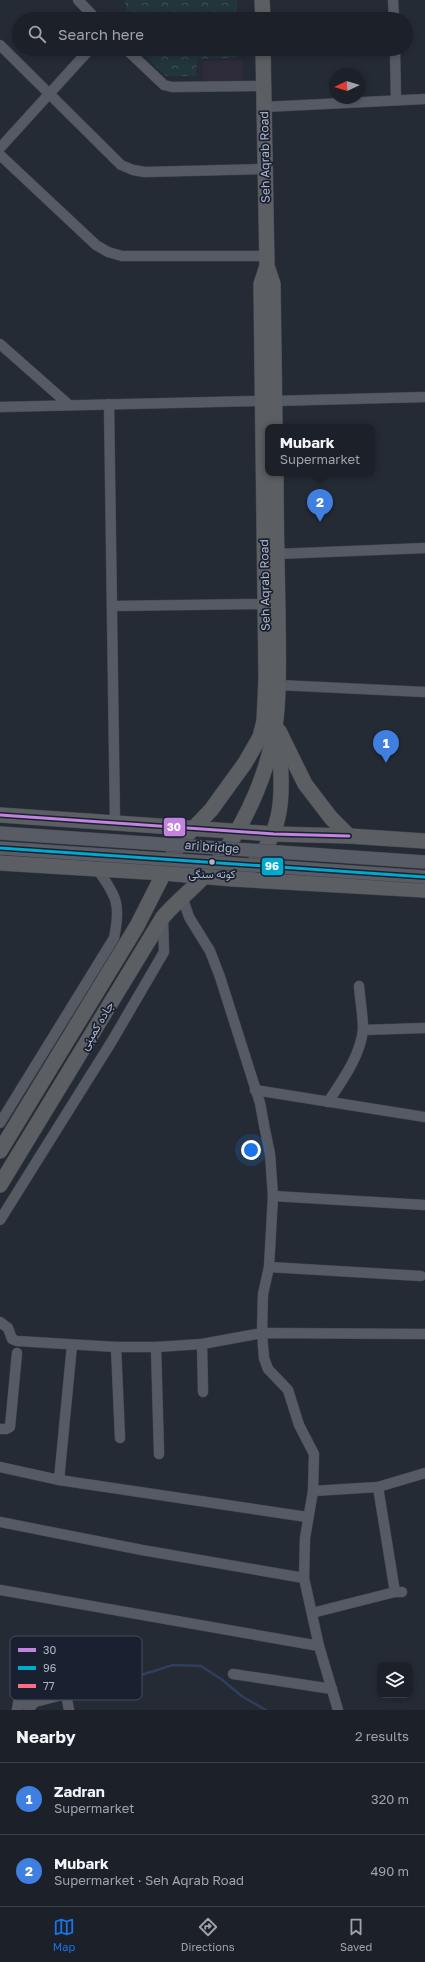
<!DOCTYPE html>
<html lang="en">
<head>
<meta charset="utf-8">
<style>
	body { margin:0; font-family:"Golos Text",Vazirmatn,sans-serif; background:#292d34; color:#f1f3f6 }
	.controls { position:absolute; right:12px; bottom:12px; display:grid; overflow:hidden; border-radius:8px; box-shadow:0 2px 6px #0003 }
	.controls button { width:36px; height:36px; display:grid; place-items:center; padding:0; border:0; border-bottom:1px solid #3a3e45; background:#1c2028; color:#f1f3f6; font:20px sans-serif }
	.compass { position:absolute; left:329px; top:68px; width:36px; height:36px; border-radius:50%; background:#1c2028; box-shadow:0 2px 6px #0003; rotate:266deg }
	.you { position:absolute; left:251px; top:1150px; width:14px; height:14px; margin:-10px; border:3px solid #fff; border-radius:50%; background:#1a73e8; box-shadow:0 0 0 6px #1a73e833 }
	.badge { display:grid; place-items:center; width:26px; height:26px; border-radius:50%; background:#1a73e8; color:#fff; font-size:13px; font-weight:700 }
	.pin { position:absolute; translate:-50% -33px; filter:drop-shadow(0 1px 2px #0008) }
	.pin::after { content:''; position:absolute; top:21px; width:14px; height:12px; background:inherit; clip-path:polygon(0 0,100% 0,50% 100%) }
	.popup { position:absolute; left:265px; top:424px; width:110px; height:52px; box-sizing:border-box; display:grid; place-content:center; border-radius:8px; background:#1c2028; filter:drop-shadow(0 1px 3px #0005); font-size:13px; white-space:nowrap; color:#a0a3a8 }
	.popup b { font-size:15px; color:#f1f3f6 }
	.popup::after { content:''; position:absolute; left:50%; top:100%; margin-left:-8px; border:8px solid transparent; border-top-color:#1c2028 }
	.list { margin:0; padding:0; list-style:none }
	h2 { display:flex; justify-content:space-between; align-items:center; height:52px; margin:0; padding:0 16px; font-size:17px }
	h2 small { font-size:13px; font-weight:400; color:#a0a3a8 }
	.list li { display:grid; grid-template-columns:26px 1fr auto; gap:12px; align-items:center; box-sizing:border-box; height:72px; padding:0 16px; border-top:1px solid #3a3e45 }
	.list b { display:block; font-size:15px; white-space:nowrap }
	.list p { margin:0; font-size:13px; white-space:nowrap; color:#a0a3a8 }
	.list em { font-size:13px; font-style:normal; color:#a0a3a8 }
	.icon { flex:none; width:22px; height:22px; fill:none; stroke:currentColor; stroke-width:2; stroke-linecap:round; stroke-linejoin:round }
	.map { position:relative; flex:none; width:425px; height:1710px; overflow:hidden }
	.search { position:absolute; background:#1c2028; box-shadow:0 2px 6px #0003; left:12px; right:12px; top:12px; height:44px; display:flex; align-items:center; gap:10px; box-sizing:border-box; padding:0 14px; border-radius:22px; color:#a0a3a8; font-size:15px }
	.sheet { height:196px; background:#1c2028 }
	nav { display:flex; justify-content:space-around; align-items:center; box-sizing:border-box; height:56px; border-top:1px solid #3a3e45; background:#1c2028; font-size:11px; color:#a0a3a8 }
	nav a { display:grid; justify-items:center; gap:2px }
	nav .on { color:#1a73e8 }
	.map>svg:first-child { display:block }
	.medical { fill:#2e2c3b }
	.park { fill:url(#park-crowns) }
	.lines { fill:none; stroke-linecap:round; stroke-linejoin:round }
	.stream { stroke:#2f3e5e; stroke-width:2.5 }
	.minor-casing { stroke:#42464e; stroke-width:11 }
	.highway-casing { stroke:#424751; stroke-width:16 }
	.minor { stroke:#565a63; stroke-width:10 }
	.highway { stroke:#5b5e62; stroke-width:15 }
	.major-bridge-casing { stroke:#424852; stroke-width:14; stroke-linecap:butt }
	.major-bridge { stroke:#585c65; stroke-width:13 }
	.bus-1-casing { stroke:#192030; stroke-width:6 }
	.bus-2-casing { stroke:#192030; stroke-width:6 }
	.bus-1 { stroke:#c483df; stroke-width:3 }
	.bus-2 { stroke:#00a9ce; stroke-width:3 }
	.bus-dot { fill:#aeb6c8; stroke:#192030; stroke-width:1.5 }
	.labels { text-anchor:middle; stroke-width:3.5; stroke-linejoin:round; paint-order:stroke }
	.bus-label { font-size:11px; fill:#aeb6c8; stroke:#192030 }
	.street-label { font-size:12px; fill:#aeb6c8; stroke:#192030 }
	.key { fill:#192030; stroke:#464d5e; stroke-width:1 }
	.key-label { font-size:11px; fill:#aeb6c8 }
	.line-badge { stroke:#192030; stroke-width:1.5 }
	.badge-label { font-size:11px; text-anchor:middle; font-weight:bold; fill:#fff }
</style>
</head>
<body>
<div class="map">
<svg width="425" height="1710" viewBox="0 0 425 1710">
	<defs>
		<pattern id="park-crowns" width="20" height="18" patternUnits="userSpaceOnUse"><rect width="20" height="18" fill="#22353b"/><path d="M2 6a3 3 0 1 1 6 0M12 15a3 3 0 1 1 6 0" fill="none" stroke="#405056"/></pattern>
	</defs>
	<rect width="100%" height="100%" fill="#252b35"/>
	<!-- medical -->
	<polygon class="medical" points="242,60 243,81 203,82 203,61"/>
	<!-- park -->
	<g class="park">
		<polygon points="125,0 237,0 237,19 127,19"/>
		<polygon points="139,49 237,49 237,58 197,59 196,76 166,76"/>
	</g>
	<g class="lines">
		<!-- stream -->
		<polyline class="stream" points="73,1695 77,1690 90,1685 141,1675 173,1665 201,1666 221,1679 243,1697 266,1710"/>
		<!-- minor casing -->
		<g class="minor-casing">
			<g id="minor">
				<polyline points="78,0 96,19"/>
				<polyline points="393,0 394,19"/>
				<polyline points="0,45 121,165 133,170 145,172 265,169"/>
				<polyline points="126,49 164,85 172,87 264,86"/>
				<polyline points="395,49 396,100"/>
				<polyline points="264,107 425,99"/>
				<polyline points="0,148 90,49"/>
				<polyline points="0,155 96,245 108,252 122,256 267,256"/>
				<polyline points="0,344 68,404"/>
				<polyline points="274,401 425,397"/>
				<polyline points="109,404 115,823"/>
				<polyline points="0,407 261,401"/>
				<polyline points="277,554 425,548"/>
				<polyline points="112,606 265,604"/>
				<polyline points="278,685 425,692"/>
				<polyline points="182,896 189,917 210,951 220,977 260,1103 264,1125 270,1154 273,1196 269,1267 263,1294 262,1333 264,1358 268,1369 288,1390 299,1425 314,1454 313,1491 305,1538 304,1578 319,1646 338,1710"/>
				<polyline points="363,1030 424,1028"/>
				<polyline points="255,1090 425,1117"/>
				<path d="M328,1102C342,1081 361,1055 363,1029C363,1015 360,1000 359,986"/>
				<path d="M0,1123L114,938C121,905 117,896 97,869"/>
				<polyline points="273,1196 425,1205"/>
				<polyline points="0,1220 112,1041 164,952 163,919"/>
				<polyline points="269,1267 421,1276"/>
				<polyline points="0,1322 8,1328 12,1339 17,1341 116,1347 156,1347 202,1344 262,1333 425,1334"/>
				<polyline points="202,1344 203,1392"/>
				<polyline points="116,1347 120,1438"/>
				<polyline points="156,1347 159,1454"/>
				<polyline points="0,1429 6,1429 10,1427 17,1353"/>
				<polyline points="0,1467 59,1480 307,1517"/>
				<polyline points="59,1480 72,1345"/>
				<polyline points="378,1487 395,1592"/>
				<polyline points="313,1491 378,1487 425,1473"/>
				<polyline points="0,1522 142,1550 304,1578"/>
				<polyline points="0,1590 319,1646"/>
				<polyline points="312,1613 395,1592 402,1592"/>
				<polyline points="233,1674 332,1689"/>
				<polyline points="17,1710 18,1703 31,1706 35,1702 66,1694 69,1710"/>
			</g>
		</g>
		<!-- highway casing -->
		<g class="highway-casing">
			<g id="highway">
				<polyline points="262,0 263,19"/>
				<polyline points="263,49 267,266 273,284 275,427"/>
				<polyline points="279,731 305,784 331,818 349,836 425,841"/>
				<polyline points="0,815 274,834 349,836"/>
				<polyline points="0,863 164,873 233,879 425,890"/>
				<path d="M245,873C288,831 282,793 279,738"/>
				<polyline points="0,1151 137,926 174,853 186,836 211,810 245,763 260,737 264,721 266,680 261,284 267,266"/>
				<path d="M0,1185L163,917C181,896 204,881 220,858C248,818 270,769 276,719C280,684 278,648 278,613C277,566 276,520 276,473"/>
			</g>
		</g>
		<!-- minor -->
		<use href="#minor" class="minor"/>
		<!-- highway -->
		<use href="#highway" class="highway"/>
		<!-- major-bridge casing -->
		<g class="major-bridge-casing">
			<g id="major-bridge">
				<polyline points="0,833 425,862"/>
				<polyline points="0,848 425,877"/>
			</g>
		</g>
		<!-- major-bridge -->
		<use href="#major-bridge" class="major-bridge"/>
		<!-- bus-1 casing -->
		<g class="bus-1-casing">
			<polyline id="bus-1" points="0,815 274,834 349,836"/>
		</g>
		<!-- bus-2 casing -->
		<g class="bus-2-casing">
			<polyline id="bus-2" points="0,848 425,877"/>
		</g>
		<!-- bus-1 -->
		<use href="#bus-1" class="bus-1"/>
		<!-- bus-2 -->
		<use href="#bus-2" class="bus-2"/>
	</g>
	<!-- markers -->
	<circle class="bus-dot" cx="212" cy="862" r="3.5"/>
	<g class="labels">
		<!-- bus labels -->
		<g class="bus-label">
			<text x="212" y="878">کوته سنگی</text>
		</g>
		<!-- street labels -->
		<g class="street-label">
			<text transform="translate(265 157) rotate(-91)" y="4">Seh Aqrab Road</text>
			<text transform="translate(265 585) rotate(-91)" y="4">Seh Aqrab Road</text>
			<text transform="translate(212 847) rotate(4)" y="4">ari bridge</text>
			<text transform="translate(97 1026) rotate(-59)" y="4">جاده کمپنی</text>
		</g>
	</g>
	<!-- legend -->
	<rect x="10" y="1636" width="132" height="64" rx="6" class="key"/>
	<rect x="18" y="1648" width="18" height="4" fill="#c483df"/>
	<rect x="18" y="1666" width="18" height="4" fill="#00a9ce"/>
	<rect x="18" y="1684" width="18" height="4" fill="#fb6d88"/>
	<g class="key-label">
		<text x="43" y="1654">30</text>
		<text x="43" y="1672">96</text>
		<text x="43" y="1690">77</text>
	</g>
	<g class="line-badge">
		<rect x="163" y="817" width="23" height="20" rx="4" fill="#c483df"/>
		<rect x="261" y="857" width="23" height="19" rx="4" fill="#00a9ce"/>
	</g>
	<g class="badge-label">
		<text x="174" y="831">30</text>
		<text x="272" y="870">96</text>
	</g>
</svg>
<div class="controls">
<button><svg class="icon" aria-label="layers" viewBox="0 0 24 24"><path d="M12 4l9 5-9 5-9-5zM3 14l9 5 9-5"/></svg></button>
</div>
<svg class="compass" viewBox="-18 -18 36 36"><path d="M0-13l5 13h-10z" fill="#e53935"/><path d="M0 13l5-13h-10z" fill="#a0a3a8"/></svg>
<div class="you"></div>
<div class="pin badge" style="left:386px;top:763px;background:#3f7fe0">1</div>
<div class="pin badge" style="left:320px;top:522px;background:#3f7fe0">2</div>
<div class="popup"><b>Mubark</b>Supermarket</div>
<div class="search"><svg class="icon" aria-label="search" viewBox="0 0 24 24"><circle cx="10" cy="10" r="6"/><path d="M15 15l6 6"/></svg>Search here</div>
</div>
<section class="sheet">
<h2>Nearby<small>2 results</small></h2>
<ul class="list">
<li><span class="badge" style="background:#3f7fe0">1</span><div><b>Zadran</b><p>Supermarket</p></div><em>320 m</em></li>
<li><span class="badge" style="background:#3f7fe0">2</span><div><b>Mubark</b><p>Supermarket · Seh Aqrab Road</p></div><em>490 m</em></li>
</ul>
</section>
<nav>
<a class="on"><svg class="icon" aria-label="map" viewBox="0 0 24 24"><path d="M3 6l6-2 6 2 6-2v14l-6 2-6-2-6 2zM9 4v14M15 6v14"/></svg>Map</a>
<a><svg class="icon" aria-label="directions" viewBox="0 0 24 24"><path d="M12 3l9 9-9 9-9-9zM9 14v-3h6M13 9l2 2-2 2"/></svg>Directions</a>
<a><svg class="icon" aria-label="saved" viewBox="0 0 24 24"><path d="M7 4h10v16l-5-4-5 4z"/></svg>Saved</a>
</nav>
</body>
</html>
